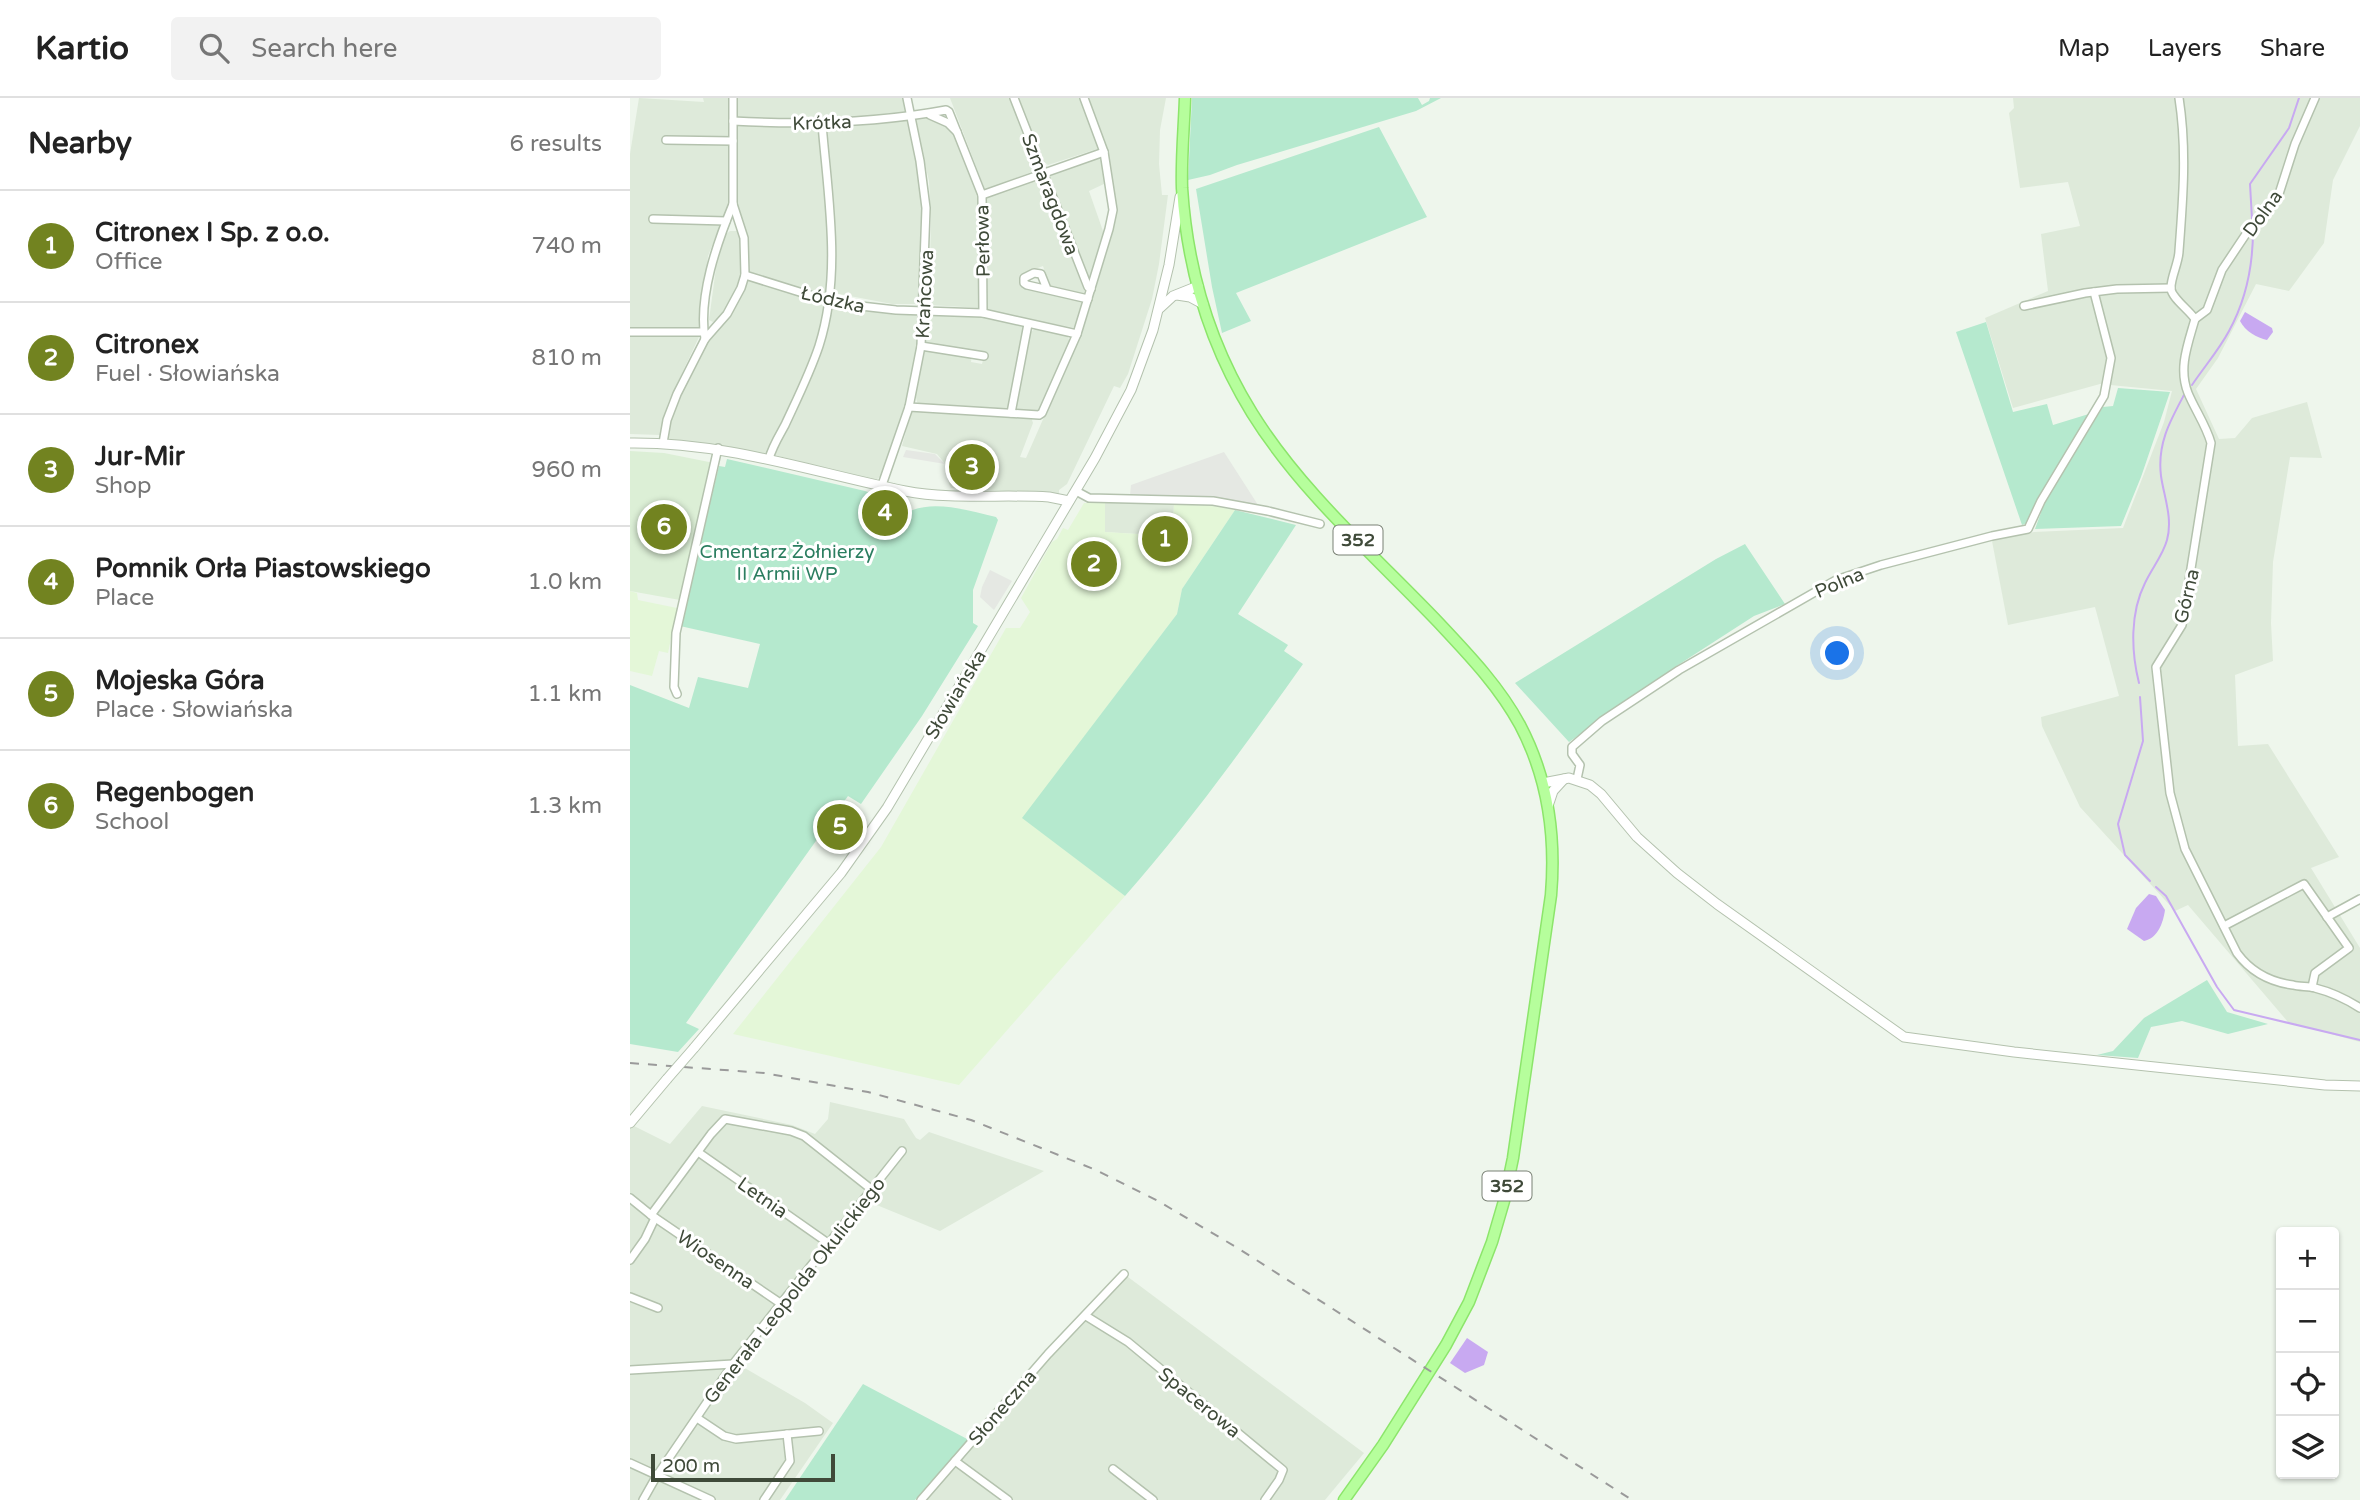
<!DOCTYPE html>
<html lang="en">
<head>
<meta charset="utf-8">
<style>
	body { margin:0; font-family:"Varela Round",sans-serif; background:#f2f2f2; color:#222 }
	.controls { position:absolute; right:21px; bottom:21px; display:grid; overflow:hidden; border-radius:7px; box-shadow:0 2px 5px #0004 }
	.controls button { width:63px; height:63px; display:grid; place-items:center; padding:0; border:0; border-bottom:2px solid #e0e0e0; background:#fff; color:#222; font:35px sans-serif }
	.scale { position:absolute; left:21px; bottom:18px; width:184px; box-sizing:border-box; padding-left:7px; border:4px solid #3f4a39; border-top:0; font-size:19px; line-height:24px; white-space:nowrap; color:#3f4a39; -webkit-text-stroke:5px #fff; paint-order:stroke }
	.you { position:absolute; left:1208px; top:556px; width:24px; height:24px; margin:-18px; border:5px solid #fff; border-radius:50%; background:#1a73e8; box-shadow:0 0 0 10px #1a73e833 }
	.badge { display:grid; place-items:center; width:46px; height:46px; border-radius:50%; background:#728320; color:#fff; font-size:23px; font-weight:700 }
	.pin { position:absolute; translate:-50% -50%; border:4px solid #fff; box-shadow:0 2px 7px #0006 }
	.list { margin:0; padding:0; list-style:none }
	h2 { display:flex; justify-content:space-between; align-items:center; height:91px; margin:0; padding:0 28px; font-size:30px }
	h2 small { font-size:23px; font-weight:400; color:#767676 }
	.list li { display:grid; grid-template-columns:46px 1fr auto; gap:21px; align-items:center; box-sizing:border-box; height:112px; padding:0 28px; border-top:2px solid #e0e0e0 }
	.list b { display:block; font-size:26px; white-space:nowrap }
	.list p { margin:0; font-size:23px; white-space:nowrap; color:#767676 }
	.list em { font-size:23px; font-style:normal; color:#767676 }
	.icon { flex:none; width:38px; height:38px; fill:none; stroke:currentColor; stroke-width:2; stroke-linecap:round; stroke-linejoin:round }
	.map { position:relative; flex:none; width:1730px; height:1402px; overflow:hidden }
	header { display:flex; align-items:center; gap:42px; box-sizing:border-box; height:98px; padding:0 35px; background:#fff; border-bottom:2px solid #e0e0e0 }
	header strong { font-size:33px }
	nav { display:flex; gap:38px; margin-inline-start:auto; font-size:24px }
	.search { width:490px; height:63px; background:#f2f2f2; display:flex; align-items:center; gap:18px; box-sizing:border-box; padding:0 24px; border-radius:7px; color:#767676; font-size:26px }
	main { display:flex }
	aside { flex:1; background:#fff }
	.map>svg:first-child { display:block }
	.residential { fill:#deeada }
	.commercial { fill:#e4f7d8 }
	.education { fill:#dcefd6 }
	.green { fill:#b5e9ce }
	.parking { fill:#e5e8e3 }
	.water { fill:#c8a9f1 }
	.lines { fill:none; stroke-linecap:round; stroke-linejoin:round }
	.stream { stroke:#c8a9f1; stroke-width:2 }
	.minor-casing { stroke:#b4c2ae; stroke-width:10 }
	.tertiary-casing { stroke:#b4c2ae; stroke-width:11 }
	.primary-casing { stroke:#8ce56b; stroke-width:13 }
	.minor { stroke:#fff; stroke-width:7 }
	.tertiary { stroke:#fff; stroke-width:9 }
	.primary { stroke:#b6fe9c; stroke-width:10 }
	.rail { stroke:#9a9a9a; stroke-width:2; stroke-dasharray:9 9; stroke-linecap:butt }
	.tertiary-bridge-casing { stroke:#b4c2ae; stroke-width:11; stroke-linecap:butt }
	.tertiary-bridge { stroke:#fff; stroke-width:9 }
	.labels { text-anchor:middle; stroke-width:6; stroke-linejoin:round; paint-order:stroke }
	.shield { fill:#fff; stroke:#798074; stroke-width:2 }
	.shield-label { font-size:18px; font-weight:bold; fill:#3f4a39 }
	.street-label { font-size:19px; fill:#3f4a39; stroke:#fff }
	.park-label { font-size:19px; fill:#2b7e60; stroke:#fff }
</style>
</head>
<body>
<header>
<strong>Kartio</strong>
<div class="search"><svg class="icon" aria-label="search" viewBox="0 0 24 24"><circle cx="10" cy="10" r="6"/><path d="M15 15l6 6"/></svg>Search here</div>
<nav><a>Map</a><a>Layers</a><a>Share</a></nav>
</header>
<main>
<aside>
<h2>Nearby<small>6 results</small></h2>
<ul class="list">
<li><span class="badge">1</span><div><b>Citronex I Sp. z o.o.</b><p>Office</p></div><em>740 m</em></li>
<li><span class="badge">2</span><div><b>Citronex</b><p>Fuel · Słowiańska</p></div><em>810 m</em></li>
<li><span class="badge">3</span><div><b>Jur-Mir</b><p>Shop</p></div><em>960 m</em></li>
<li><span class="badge">4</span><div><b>Pomnik Orła Piastowskiego</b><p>Place</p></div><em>1.0 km</em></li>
<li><span class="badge">5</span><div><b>Mojeska Góra</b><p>Place · Słowiańska</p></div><em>1.1 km</em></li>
<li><span class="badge">6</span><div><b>Regenbogen</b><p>School</p></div><em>1.3 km</em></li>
</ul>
</aside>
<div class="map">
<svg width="1730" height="1402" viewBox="0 0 1730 1402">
	<rect width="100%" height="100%" fill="#eef6ec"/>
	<!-- residential -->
	<g class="residential">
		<polygon points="9,0 74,4 73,0 98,0 100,102 78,158 69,239 38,305 30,337 0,336 0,56"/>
		<polygon points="108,0 273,0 276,14 207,21 151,22 108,20"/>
		<polygon points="320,0 381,0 409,71 355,92"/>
		<polygon points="389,0 451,0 470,50 418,67 413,63"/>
		<polygon points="456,0 536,0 530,32 529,66 532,97 538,97 529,166 522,201 498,276 490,290 484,288 437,386 429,392 429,396 321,390 319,386 316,367 307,356 272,348 281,315 284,312 401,319 403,325 390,359 396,360 450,237 486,117 486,105 477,54"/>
		<polygon points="1383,0 1730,0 1730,28 1703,82 1694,145 1659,193 1626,186 1588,260 1566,291 1589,341 1605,340 1622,320 1677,304 1692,360 1660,359 1643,464 1641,525 1643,563 1605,577 1608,648 1638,646 1709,759 1681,770 1730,850 1730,944 1658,924 1558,807 1545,813 1450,709 1412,628 1411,619 1489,598 1465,509 1378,527 1362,443 1404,434 1493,430 1534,324 1542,293 1470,286 1383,310 1355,220 1418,193 1411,136 1450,128 1438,84 1390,90 1379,15 1384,10"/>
		<polygon points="297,18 320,30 325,35 349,99 351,210 299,207 301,121 299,83 284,19"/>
		<polygon points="279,20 293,108 288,206 262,206 204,195 206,144 197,27"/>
		<polygon points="106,26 190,29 200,140 197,199 150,185 118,173 117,148 107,108"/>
		<polygon points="470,58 472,60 476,85 459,93 474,136 459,184 417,76"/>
		<polygon points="409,79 413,84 455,195 452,196 420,190 413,168 389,177 390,188 452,203 446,230 359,214 355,211 354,99"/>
		<polygon points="100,133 107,133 111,144 112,172 107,192 88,222 83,224 79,222 88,155 95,137"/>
		<polygon points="117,179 197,204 185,256 138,355 133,357 88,347 39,343 37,336 45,305 76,246"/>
		<polygon points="201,205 288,216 289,218 288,245 276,310 253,376 246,382 144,357 175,289"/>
		<polygon points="297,217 345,218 361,220 393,229 378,311 290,307 287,304 285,295 294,252 342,257 341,264 352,266 354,258 298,247 294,241 295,221"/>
		<polygon points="405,231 437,238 441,244 410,313 387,312 385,310 399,235"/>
		<polygon points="475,405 544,405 543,430 524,437 474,434"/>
		<polygon points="200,1004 274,1021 286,1040 290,1042 299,1034 414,1073 310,1133 237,1103 180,1173 108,1266 175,1305 203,1325 150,1402 0,1402 0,1026 40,1046 72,1008 162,1027 185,1036 198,1021"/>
		<polygon points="494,1176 734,1355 695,1402 295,1402 418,1256"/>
	</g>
	<!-- commercial -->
	<g class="commercial">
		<polygon points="454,405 475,405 475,434 524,437 525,429 543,430 544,405 577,407 605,412 552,491 547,516 393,720 495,798 329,987 103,936 251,749 376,530 390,530 400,514 391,500 422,444 427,441 433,430 438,432"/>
		<polygon points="0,493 7,495 8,502 47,510 38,555 29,553 22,578 0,573"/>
	</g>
	<!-- education -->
	<polygon class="education" points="0,353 34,355 84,365 50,502 0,493"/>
	<!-- green -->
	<g class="green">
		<polygon points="562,0 788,0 792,7 799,3 800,0 811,0 786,13 607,67 580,77 558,82"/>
		<polygon points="749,29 797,119 606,195 621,223 592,235 582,189 566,91"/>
		<polygon points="1356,224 1383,314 1417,306 1423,327 1462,315 1421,378 1397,425 1392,427 1326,234"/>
		<polygon points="1488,290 1540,294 1511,379 1491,428 1405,431 1417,398 1473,309 1483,308"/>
		<path d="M97,361L235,393L280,409L278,414C304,401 339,413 366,419L368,422L343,492V525L348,528L292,618L231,706L218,698L56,925L69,931L48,954L0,946V587L59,610L68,579L118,590L130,546L50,528L89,368L95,369Z"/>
		<path d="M605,412L666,427L608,516L658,547L654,553L673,566C617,645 560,724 495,798L392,720L547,516L552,491Z"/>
		<polygon points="1115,446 1155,506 1124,518 1045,569 939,644 885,585 1086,461"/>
		<polygon points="1577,882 1597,914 1638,926 1598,936 1552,923 1521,929 1508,960 1467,957 1483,953 1514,920"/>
		<polygon points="233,1286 339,1342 285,1402 155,1402"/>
	</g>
	<!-- parking -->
	<g class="parking">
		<polygon points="276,352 305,356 315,366 273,359"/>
		<polygon points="594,354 628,407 587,401 500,397 501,387"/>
		<polygon points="360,472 382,483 364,512 350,499 352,489"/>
	</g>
	<!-- water -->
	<g class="water">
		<path d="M1615,214L1642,230L1643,234L1637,242C1627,240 1615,233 1610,223Z"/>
		<path d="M1519,796L1526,798L1535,812C1533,825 1528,840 1514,843L1497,831L1506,810Z"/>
		<polygon points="837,1240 858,1254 854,1267 835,1275 820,1265"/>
	</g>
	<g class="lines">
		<!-- stream -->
		<g class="stream">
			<polyline points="1622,121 1620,86 1659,30 1669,0"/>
			<path d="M1562,287C1574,269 1589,252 1599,233C1616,202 1623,166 1623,132"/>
			<path d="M1509,585C1501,553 1500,515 1515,485C1522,470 1533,457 1537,442C1543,420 1534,399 1531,378C1527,346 1540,323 1554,297"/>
			<polyline points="1510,599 1513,643 1488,726 1495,757 1520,783"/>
			<polyline points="1526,789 1536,798 1587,889 1604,912 1730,942"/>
		</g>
		<!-- minor casing -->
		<g class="minor-casing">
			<g id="minor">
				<polyline points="384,0 458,189 461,191"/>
				<path d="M1549,0C1557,51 1553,101 1549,153C1549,164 1540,181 1541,191C1542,200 1559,212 1565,221C1558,246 1548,270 1558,295C1565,312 1576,327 1581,345L1552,527L1526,569L1540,695L1555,751L1607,855C1621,874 1640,884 1663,887C1670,889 1678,888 1685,890C1701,894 1716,901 1730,910"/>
				<polyline points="300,17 318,25 327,34 352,97 353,215"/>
				<path d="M103,23C174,27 246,25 316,12L319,14L327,34"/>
				<polyline points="36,42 103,43"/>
				<polyline points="352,97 474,54"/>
				<polyline points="23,121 96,123"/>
				<polyline points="115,177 176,196 222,207 266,212 353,215 447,236 412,315 409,317 279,309"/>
				<polyline points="417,191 411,176 404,175 394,180 394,185 397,187 458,201"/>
				<polyline points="1394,208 1455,195 1487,191 1541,190"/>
				<polyline points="1565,221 1577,212 1592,172 1618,133 1648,99 1665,46 1685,0"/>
				<polyline points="0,234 74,234"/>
				<polyline points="447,236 479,131 483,112 474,54 454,0"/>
				<path d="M75,241C68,198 87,145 103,106"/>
				<polyline points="291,248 354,258"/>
				<polyline points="381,315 398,226"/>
				<polyline points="33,345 37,322 47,296 75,241 97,216 111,190 115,177 114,140 103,106 103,0"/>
				<path d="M139,361C142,349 149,338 155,327C167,301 180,275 189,248C212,176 198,100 192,26"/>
				<polyline points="252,387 279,309 291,248 296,110 290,63 277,0"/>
				<polyline points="446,393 459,400 583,403 638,413 690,426"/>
				<polyline points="47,596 44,589 46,535 88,350"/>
				<polyline points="947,681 950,667 942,656 942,649 972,623 1049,572 1206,482 1251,467 1362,438 1398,431 1411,403 1474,298 1481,260 1464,194"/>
				<polyline points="1697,819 1730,801"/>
				<polyline points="1594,828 1674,786 1719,850 1685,875 1682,889"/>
				<polyline points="68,1054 198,1145"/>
				<polyline points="0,1100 21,1117 81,1036 95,1021 161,1033 174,1038 241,1091"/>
				<polyline points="21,1117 150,1205"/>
				<polyline points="0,1162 15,1141 25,1120"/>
				<polyline points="0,1199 28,1210"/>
				<polyline points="456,1218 498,1244 653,1372 649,1382 635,1402"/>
				<polyline points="0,1272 103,1266"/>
				<polyline points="67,1320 94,1338 106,1341 189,1333"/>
				<polyline points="325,1363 378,1402"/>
				<polyline points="0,1365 81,1402"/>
				<polyline points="483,1371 523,1402"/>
				<polyline points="13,1402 26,1379 103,1266 272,1053"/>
				<polyline points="134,1402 160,1363 157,1336"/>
				<polyline points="291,1402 418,1256 494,1176"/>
			</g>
		</g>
		<!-- tertiary casing -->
		<g class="tertiary-casing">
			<g id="tertiary">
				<polyline points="547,197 560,199 573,206"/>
				<polyline points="530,210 543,198 568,188"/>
				<path d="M0,345C97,344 181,374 275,393C321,402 372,396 419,399L439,403"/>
				<polyline points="913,685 939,680 960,687 971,696 1007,739 1047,775 1087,806 1274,939 1384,954 1695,987 1730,988"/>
				<polyline points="918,708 923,693 934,681"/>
				<polyline points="64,950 211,775 257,710 465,360 501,292 523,232 539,167 550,99"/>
				<polyline points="0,1025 37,981"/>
			</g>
		</g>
		<!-- primary casing -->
		<g class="primary-casing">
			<path id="primary" d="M555,0C554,30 551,60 552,90C557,169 580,247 622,315C671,394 744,457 808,524C838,556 869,588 890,627C918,680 926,738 921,797L883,1060L874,1103L862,1144L839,1204L816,1247L753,1347L714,1402"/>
		</g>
		<!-- minor -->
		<use href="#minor" class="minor"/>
		<!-- tertiary -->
		<use href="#tertiary" class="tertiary"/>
		<!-- primary -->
		<use href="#primary" class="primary"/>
		<!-- rail -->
		<polyline class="rail" points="0,965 134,975 238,994 341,1022 466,1072 528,1103 606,1149 1002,1402"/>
		<!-- tertiary-bridge casing -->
		<g class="tertiary-bridge-casing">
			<polyline id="tertiary-bridge" points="37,981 64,950"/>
		</g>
		<!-- tertiary-bridge -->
		<use href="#tertiary-bridge" class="tertiary-bridge"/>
	</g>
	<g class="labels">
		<!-- shield labels -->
		<g class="shield">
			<rect x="703.5" y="427.5" width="49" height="29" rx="5"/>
			<rect x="852.5" y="1073.5" width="49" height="29" rx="5"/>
		</g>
		<g class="shield-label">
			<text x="728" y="448">352</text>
			<text x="877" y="1094">352</text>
		</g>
		<!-- street labels -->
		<g class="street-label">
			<text transform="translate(192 24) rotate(-2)" y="7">Krótka</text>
			<text transform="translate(421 96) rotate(69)" y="7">Szmaragdowa</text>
			<text transform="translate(1632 115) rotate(-54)" y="7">Dolna</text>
			<text transform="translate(352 143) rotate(-91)" y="7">Perłowa</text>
			<text transform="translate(294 196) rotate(-87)" y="7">Krańcowa</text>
			<text transform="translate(203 201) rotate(13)" y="7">Łódzka</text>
			<text transform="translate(1209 484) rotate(-23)" y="7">Polna</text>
			<text transform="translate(1556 498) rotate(-77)" y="7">Górna</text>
			<text transform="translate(325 596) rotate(-59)" y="7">Słowiańska</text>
			<text transform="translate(133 1099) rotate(35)" y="7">Letnia</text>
			<text transform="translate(86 1161) rotate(34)" y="7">Wiosenna</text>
			<text transform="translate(164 1192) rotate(-52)" y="7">Generała Leopolda Okulickiego</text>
			<text transform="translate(570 1304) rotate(39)" y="7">Spacerowa</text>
			<text transform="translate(372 1309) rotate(-49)" y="7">Słoneczna</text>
		</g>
		<!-- park labels -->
		<g class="park-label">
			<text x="157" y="460">Cmentarz Żołnierzy<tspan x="157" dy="22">II Armii WP</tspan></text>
		</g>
	</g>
</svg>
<div class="controls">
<button>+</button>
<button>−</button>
<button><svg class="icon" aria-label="locate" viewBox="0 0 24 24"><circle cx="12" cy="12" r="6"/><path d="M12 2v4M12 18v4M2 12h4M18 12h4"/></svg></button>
<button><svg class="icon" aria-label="layers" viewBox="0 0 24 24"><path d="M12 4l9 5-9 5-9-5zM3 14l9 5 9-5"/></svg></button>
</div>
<div class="scale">200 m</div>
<div class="you"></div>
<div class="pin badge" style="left:535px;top:441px">1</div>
<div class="pin badge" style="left:464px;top:466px">2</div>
<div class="pin badge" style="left:342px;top:369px">3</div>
<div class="pin badge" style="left:255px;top:415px">4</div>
<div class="pin badge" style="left:210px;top:729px">5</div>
<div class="pin badge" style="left:34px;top:429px">6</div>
</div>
</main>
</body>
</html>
